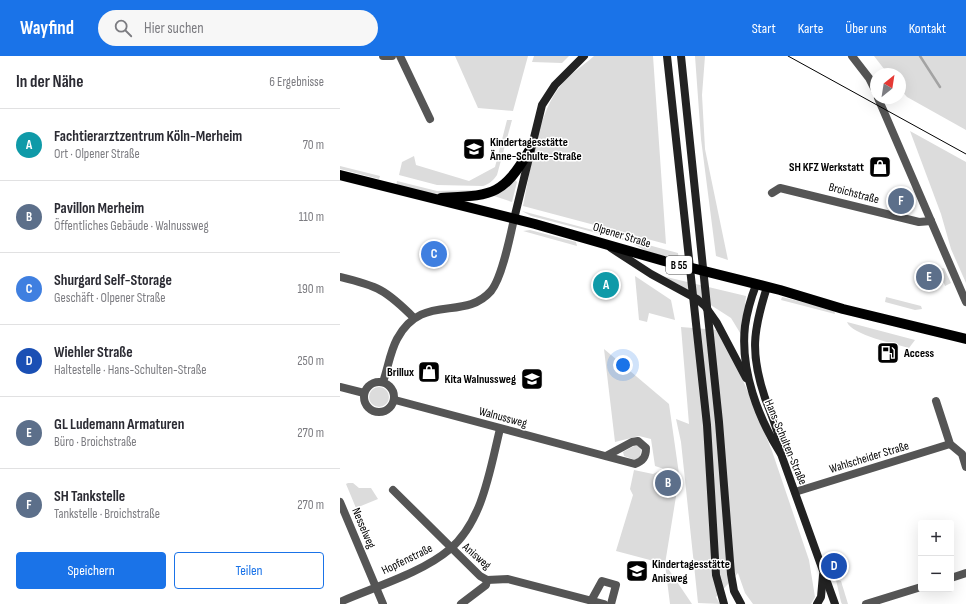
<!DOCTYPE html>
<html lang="de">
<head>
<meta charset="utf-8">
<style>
	body { margin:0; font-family:"Sofia Sans Condensed",sans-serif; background:#f7f7f7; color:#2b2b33 }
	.controls { position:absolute; right:12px; bottom:12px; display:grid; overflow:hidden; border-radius:4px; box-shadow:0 4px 16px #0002 }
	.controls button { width:36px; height:36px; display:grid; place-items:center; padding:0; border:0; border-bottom:1px solid #e1e1e2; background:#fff; color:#2b2b33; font:20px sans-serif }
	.compass { position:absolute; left:530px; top:12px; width:36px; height:36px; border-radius:50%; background:#fff; box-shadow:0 4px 16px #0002; rotate:30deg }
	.you { position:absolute; left:283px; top:309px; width:14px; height:14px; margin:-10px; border:3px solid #fff; border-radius:50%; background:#1a73e8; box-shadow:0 0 0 6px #1a73e833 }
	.badge { display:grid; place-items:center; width:26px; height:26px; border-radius:50%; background:#1a73e8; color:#fff; font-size:13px; font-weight:700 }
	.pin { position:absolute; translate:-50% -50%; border:2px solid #fff; box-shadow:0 1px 4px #0006 }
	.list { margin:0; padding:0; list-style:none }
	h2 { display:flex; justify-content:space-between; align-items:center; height:52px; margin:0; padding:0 16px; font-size:17px }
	h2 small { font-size:13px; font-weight:400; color:#7c7c81 }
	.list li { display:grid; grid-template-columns:26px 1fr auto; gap:12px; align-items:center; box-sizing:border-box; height:72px; padding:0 16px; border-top:1px solid #e1e1e2 }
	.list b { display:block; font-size:15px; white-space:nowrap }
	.list p { margin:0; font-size:13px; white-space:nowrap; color:#7c7c81 }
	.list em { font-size:13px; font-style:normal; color:#7c7c81 }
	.actions { display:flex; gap:8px; padding:12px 16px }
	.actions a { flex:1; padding:9px 0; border:1px solid #1a73e8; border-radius:4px; text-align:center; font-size:14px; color:#1a73e8 }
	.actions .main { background:#1a73e8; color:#fff }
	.icon { flex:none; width:22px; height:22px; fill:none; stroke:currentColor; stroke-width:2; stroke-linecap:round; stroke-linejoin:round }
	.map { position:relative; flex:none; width:626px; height:548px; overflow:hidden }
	header { display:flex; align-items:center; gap:24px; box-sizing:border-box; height:56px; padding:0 20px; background:#1a73e8; color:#fff }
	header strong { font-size:19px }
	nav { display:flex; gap:22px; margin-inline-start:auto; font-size:14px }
	.search { width:280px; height:36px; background:#f7f7f7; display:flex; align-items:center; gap:10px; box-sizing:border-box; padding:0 14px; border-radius:22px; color:#7c7c81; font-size:15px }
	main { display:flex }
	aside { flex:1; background:#fff }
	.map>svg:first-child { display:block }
	.green { fill:#dcdcdc }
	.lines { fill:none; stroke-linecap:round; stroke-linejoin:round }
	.stream { stroke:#a3a3a3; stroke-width:2.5 }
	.minor { stroke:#555; stroke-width:8 }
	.secondary { stroke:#222; stroke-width:8 }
	.primary { stroke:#000; stroke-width:10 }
	.tram { stroke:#000; stroke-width:1 }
	.labels { text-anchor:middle; stroke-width:3; stroke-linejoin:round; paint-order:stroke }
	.shield { fill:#fff; stroke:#4c4c4c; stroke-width:1 }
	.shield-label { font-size:11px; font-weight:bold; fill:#000 }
	.poi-label { font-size:12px; font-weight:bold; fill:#000; stroke:#fff; text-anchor:start }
	.street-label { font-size:12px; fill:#000; stroke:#fff }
</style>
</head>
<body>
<header>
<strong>Wayfind</strong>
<div class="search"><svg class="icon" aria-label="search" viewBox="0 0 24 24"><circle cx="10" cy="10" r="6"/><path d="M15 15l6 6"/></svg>Hier suchen</div>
<nav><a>Start</a><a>Karte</a><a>Über uns</a><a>Kontakt</a></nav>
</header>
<main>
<aside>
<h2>In der Nähe<small>6 Ergebnisse</small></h2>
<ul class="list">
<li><span class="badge" style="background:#0f9aa8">A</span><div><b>Fachtierarztzentrum Köln-Merheim</b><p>Ort · Olpener Straße</p></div><em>70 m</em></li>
<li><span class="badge" style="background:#5c6f8a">B</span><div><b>Pavillon Merheim</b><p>Öffentliches Gebäude · Walnussweg</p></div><em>110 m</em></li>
<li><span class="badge" style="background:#3f7fe0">C</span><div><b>Shurgard Self-Storage</b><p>Geschäft · Olpener Straße</p></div><em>190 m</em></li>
<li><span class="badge" style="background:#1a4fb4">D</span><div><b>Wiehler Straße</b><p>Haltestelle · Hans-Schulten-Straße</p></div><em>250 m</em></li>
<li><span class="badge" style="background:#5c6f8a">E</span><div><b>GL Ludemann Armaturen</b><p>Büro · Broichstraße</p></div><em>270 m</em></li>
<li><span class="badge" style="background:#5c6f8a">F</span><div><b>SH Tankstelle</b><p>Tankstelle · Broichstraße</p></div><em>270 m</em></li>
</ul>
<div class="actions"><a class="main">Speichern</a><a>Teilen</a></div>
</aside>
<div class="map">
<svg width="626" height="548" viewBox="0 0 626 548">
	<rect width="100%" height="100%" fill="#fff"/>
	<!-- green -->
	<g class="green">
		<polygon points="115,0 188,0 173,55 138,52"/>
		<polygon points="194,0 229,0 222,7 192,6"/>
		<path d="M254,0H313L326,188L183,150C191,113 197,57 222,28C230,18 244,9 254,0Z"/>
		<polygon points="355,0 365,0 362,39 365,93 388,204 376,200 361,83"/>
		<polygon points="534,0 626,0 626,74 567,41 560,33 560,18 548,18"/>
		<path d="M167,64H172L157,119C153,125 149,128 143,130L97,129L59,119L62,106L74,100L76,109L129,125L155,111Z"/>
		<polygon points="570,75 626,106 626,227 611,193 601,158"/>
		<polygon points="0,110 40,120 39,123 0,113"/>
		<polygon points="175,124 177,126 172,146 151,139"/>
		<polygon points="57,125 97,135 137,134 113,139 87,137 56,130"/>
		<polygon points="182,155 338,197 339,205 306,195 288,185 191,160"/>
		<polygon points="190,174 236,186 237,190 183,175"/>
		<polygon points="604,212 611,227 605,230 603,225 599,227 600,230 595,229 599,213"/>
		<polygon points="318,219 406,240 402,280 391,262 338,228"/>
		<polygon points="295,220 331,244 335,264 309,257 307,266 299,264"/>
		<polygon points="442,241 494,254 495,258 441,244"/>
		<polygon points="546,241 581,250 582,253 575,254 545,246"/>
		<path d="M507,266L575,284L569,292C556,288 512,279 507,266Z"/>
		<polygon points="341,271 378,274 405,329 432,395 469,504 475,541 471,548 413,548 405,537 398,517 376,541 380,548 358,547 341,386 336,363 349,368"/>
		<polygon points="264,293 329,348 339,418 315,410 311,383 299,380 275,386"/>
		<circle cx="39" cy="341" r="10"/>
		<polygon points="294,390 298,390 301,394 300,401 295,404 284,400 283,396"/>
		<polygon points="294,414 313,418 319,415 339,422 325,508 352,548 330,548 325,508 276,495 293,439 290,433"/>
		<polygon points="8,427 13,427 19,432 31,432 38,443 16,452 6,428"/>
		<polygon points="496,524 501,525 508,548 502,548 501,546"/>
	</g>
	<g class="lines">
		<!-- stream -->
		<polyline class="stream" points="580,0 600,31"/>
		<!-- minor -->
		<g class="minor">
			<polyline points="43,0 52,0"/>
			<polyline points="60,0 90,63"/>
			<polyline points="512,0 529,22 536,36"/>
			<polyline points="538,42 626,246"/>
			<polyline points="432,137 440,132 579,166 591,165"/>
			<path d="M0,221C38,230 46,234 74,262"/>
			<circle cx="39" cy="341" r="15"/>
			<path d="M43,326C48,312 50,296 57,283C82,236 124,266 151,235C162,222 170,181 174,163"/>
			<polyline points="0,331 24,337"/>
			<path d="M55,344L295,408C303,405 306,401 306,392L298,385L292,386L266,400"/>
			<polyline points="596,345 610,388 622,398 626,411"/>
			<polyline points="53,434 140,520 147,524 168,523 264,548"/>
			<polyline points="455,436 610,388"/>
			<polyline points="0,446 43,548"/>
			<polyline points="611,522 626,517"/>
			<polyline points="251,545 262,525 276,529 271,548"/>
			<path d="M0,546C34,531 82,517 110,493C143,465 150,413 160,373"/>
			<polyline points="121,548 146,529 147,524"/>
			<polyline points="526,548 581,531"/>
		</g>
		<!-- secondary -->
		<g class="secondary">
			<polyline points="327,0 367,369 376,519 384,548"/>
			<polyline points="341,0 379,366 391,518 394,535 401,548"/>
			<polyline points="174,163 202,49 215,29 244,0"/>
			<polyline points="271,192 311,218 357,243 365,250 377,267 406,322"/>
			<path d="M416,229C411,242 407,256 405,270C400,314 418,362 441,398L495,548"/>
			<path d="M427,231C413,275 410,297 425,342C432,360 440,378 441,397"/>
			<polyline points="477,548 481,541 483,519"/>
		</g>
		<!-- primary -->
		<g class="primary">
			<polyline points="0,119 195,168 324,205 440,234 503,253 626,283"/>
			<path d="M101,142C152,139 162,141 189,95"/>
		</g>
		<!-- tram -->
		<polyline class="tram" points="448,0 626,98"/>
	</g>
	<!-- icons -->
	<defs>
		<g id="school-square" transform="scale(1.15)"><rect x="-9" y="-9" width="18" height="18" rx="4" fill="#000" stroke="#fff"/><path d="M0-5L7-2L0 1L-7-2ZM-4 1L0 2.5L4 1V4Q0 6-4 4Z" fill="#fff"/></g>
		<g id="shop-square" transform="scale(1.15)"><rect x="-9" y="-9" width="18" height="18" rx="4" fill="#000" stroke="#fff"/><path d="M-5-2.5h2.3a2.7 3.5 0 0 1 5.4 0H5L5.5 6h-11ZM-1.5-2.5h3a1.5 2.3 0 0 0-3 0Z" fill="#fff"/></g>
		<g id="fuel-square" transform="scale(1.15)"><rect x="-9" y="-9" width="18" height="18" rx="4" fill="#000" stroke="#fff"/><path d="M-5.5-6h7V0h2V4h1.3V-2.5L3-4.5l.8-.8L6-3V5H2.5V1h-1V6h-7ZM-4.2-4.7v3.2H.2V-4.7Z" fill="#fff"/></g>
	</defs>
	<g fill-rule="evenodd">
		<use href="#school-square" x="134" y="93"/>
		<use href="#shop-square" x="540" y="111"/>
		<use href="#fuel-square" x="548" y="297"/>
		<use href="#shop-square" x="89" y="316"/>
		<use href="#school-square" x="192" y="323"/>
		<use href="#school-square" x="297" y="515"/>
	</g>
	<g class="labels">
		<!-- shield labels -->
		<rect class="shield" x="326" y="200" width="26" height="18" rx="3"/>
		<g class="shield-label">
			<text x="339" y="213">B 55</text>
		</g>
		<!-- poi labels -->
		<g class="poi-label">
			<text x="150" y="90">Kindertagesstätte<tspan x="150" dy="14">Änne-Schulte-Straße</tspan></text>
			<text x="524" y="115" text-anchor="end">SH KFZ Werkstatt</text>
			<text x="564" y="301">Access</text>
			<text x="74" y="320" text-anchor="end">Brillux</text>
			<text x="176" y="327" text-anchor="end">Kita Walnussweg</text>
			<text x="312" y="512">Kindertagesstätte<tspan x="312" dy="14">Anisweg</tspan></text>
		</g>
		<!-- street labels -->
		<g class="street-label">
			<text transform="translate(514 137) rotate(15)" y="4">Broichstraße</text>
			<text transform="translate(282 179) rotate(17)" y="4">Olpener Straße</text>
			<text transform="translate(163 361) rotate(15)" y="4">Walnussweg</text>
			<text transform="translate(446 386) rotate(67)" y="4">Hans-Schulten-Straße</text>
			<text transform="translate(529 401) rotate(-17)" y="4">Wahlscheider Straße</text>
			<text transform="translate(24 472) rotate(67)" y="4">Nesselweg</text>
			<text transform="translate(137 500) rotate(41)" y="4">Anisweg</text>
			<text transform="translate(67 503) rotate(-26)" y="4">Hopfenstraße</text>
		</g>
	</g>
</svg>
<div class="controls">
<button>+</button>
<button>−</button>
</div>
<svg class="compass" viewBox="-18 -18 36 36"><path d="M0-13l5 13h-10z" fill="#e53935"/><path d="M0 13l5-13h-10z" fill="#7c7c81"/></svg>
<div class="you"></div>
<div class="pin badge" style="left:266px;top:229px;background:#0f9aa8">A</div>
<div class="pin badge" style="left:328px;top:427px;background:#5c6f8a">B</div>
<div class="pin badge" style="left:94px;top:198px;background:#3f7fe0">C</div>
<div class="pin badge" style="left:494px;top:510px;background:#1a4fb4">D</div>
<div class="pin badge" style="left:589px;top:221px;background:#5c6f8a">E</div>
<div class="pin badge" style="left:561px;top:145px;background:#5c6f8a">F</div>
</div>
</main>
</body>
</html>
